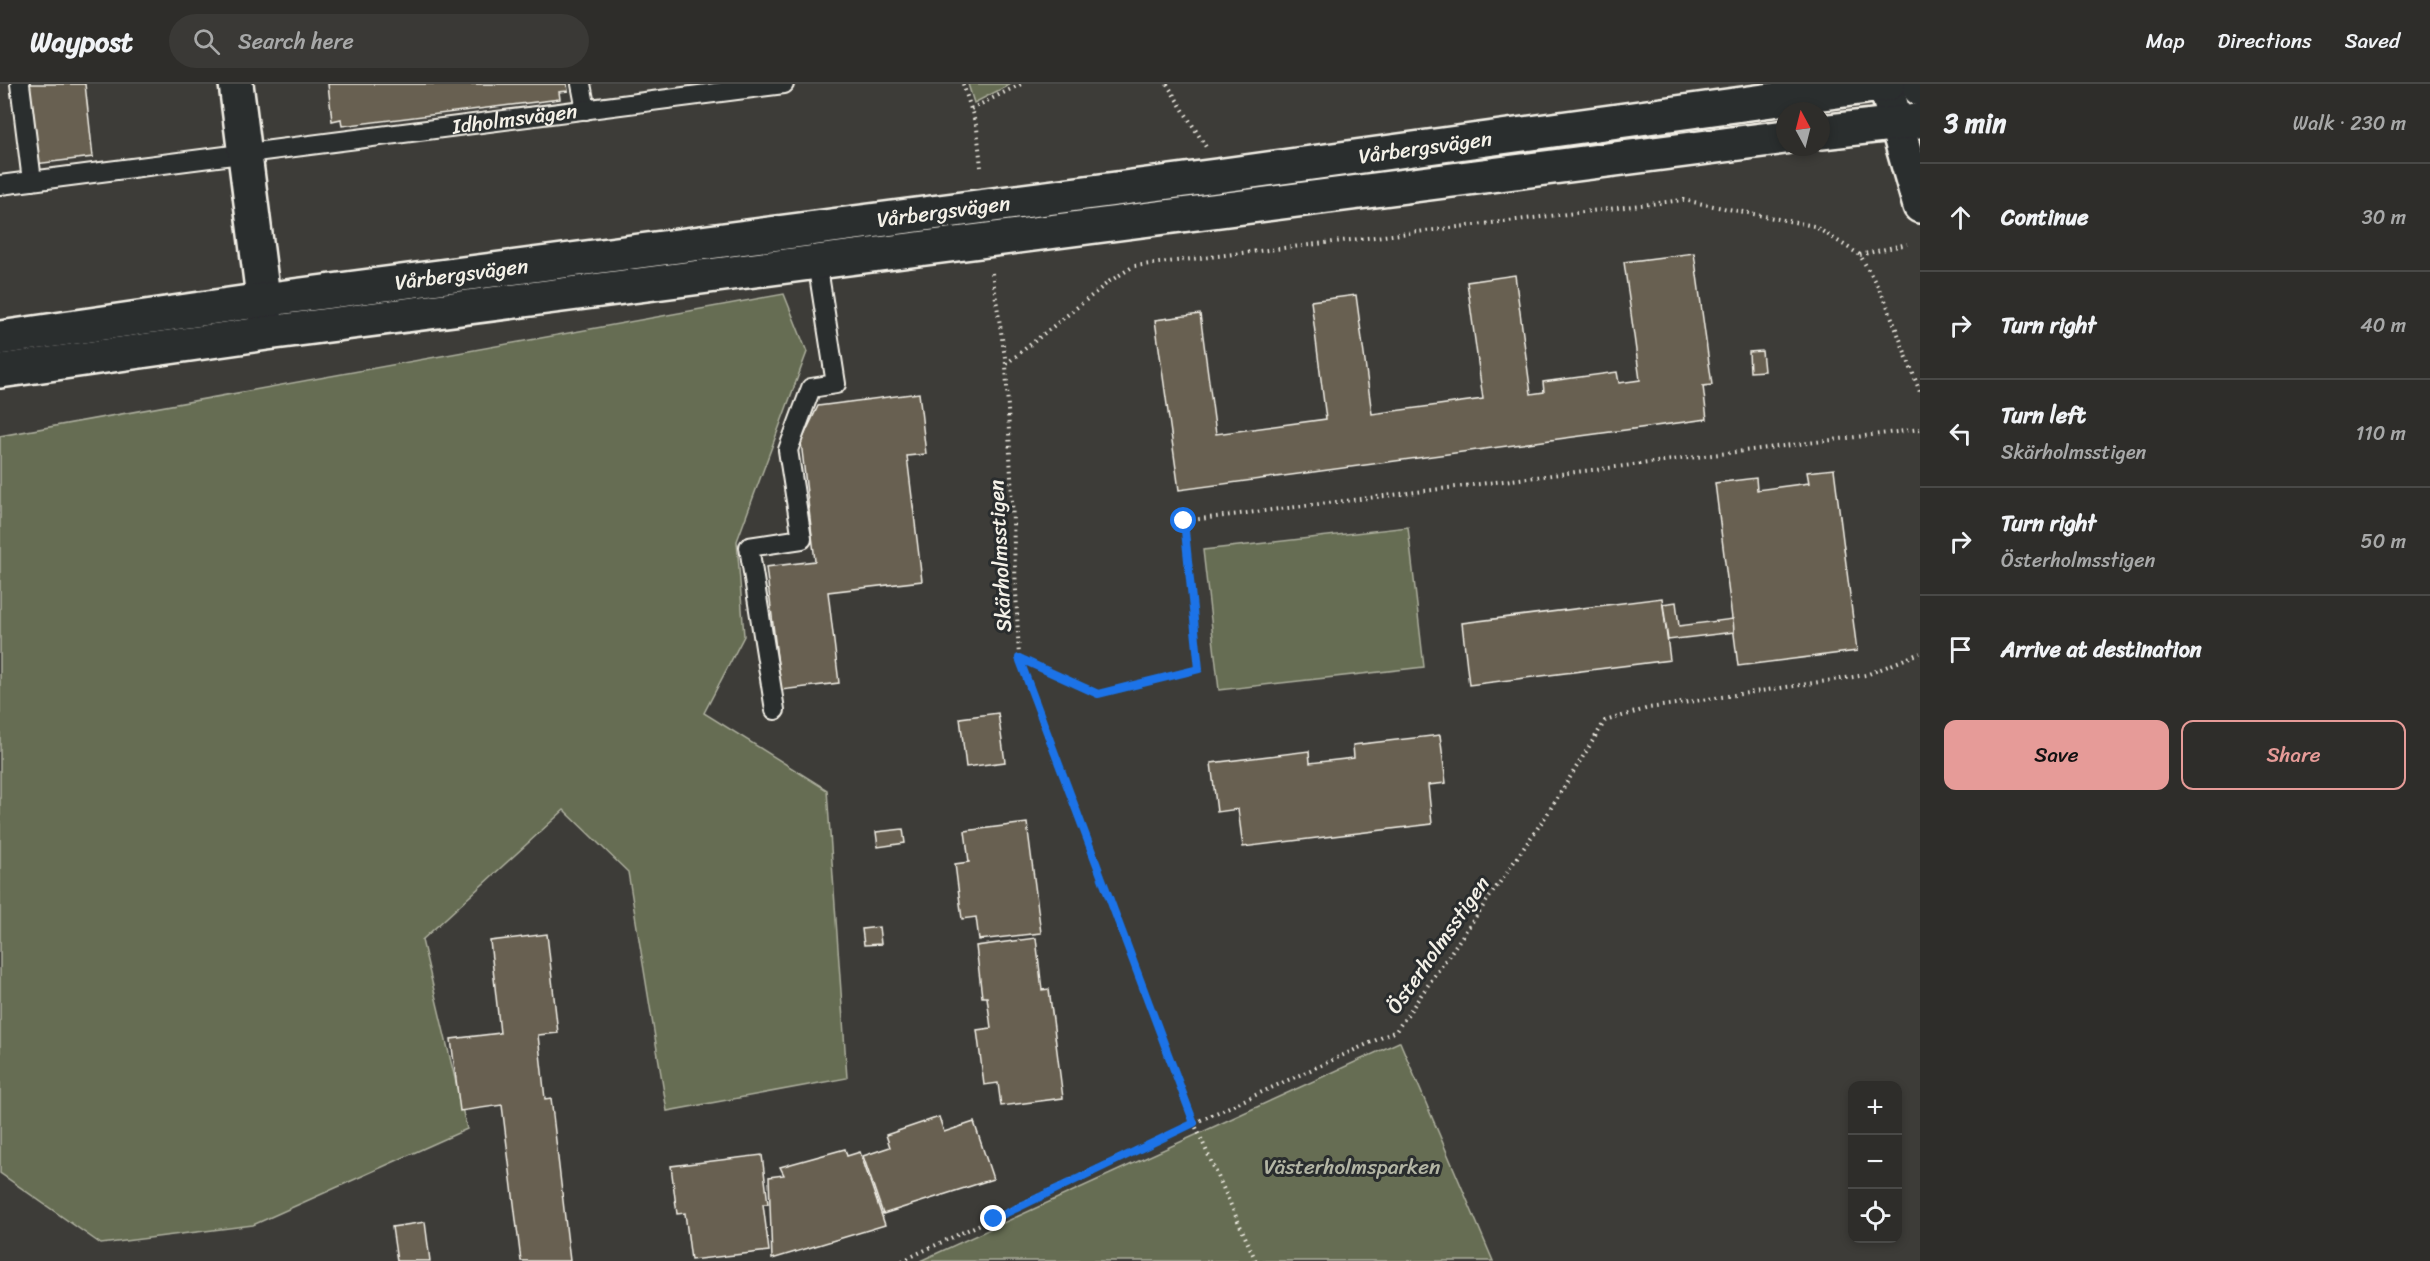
<!DOCTYPE html>
<html lang="en">
<head>
<meta charset="utf-8">
<style>
	body { margin:0; font-family:Sriracha,sans-serif; background:#3a3936; color:#f1f3f6 }
	.controls { position:absolute; right:18px; bottom:18px; display:grid; overflow:hidden; border-radius:12px; box-shadow:0 3px 9px #0003 }
	.controls button { width:54px; height:54px; display:grid; place-items:center; padding:0; border:0; border-bottom:2px solid #494947; background:#2e2d2a; color:#f1f3f6; font:30px sans-serif }
	.compass { position:absolute; left:1776px; top:18px; width:54px; height:54px; border-radius:50%; background:#2e2d2a; box-shadow:0 3px 9px #0003; rotate:353deg }
	.stop { position:absolute; width:18px; height:18px; margin:-14px; border:4px solid #1a73e8; border-radius:50%; background:#fff }
	.stop.end { background:#1a73e8; border-color:#fff; box-shadow:0 2px 6px #0008 }
	.list { margin:0; padding:0; list-style:none }
	h2 { display:flex; justify-content:space-between; align-items:center; height:78px; margin:0; padding:0 24px; font-size:26px }
	h2 small { font-size:20px; font-weight:400; color:#a7a8a8 }
	.list li { display:grid; grid-template-columns:39px 1fr auto; gap:18px; align-items:center; box-sizing:border-box; height:108px; padding:0 24px; border-top:2px solid #494947 }
	.list b { display:block; font-size:22px; white-space:nowrap }
	.list p { margin:0; font-size:20px; white-space:nowrap; color:#a7a8a8 }
	.list em { font-size:20px; font-style:normal; color:#a7a8a8 }
	.actions { display:flex; gap:12px; padding:18px 24px }
	.actions a { flex:1; padding:14px 0; border:2px solid #e69b98; border-radius:12px; text-align:center; font-size:21px; color:#e69b98 }
	.actions .main { background:#e69b98; color:#111 }
	.icon { flex:none; width:33px; height:33px; fill:none; stroke:currentColor; stroke-width:2; stroke-linecap:round; stroke-linejoin:round }
	.map { position:relative; flex:none; width:1920px; height:1177px; overflow:hidden }
	header { display:flex; align-items:center; gap:36px; box-sizing:border-box; height:84px; padding:0 30px; background:#2e2d2a; border-bottom:2px solid #494947 }
	header strong { font-size:28px }
	nav { display:flex; gap:33px; margin-inline-start:auto; font-size:21px }
	.search { width:420px; height:54px; background:#3a3936; display:flex; align-items:center; gap:15px; box-sizing:border-box; padding:0 21px; border-radius:33px; color:#a7a8a8; font-size:22px }
	main { display:flex }
	aside { flex:1; background:#2e2d2a }
	.map>svg:first-child { display:block }
	.green { fill:#666d53; stroke:#adaf9e; stroke-width:1.5 }
	.building { fill:#686051; stroke:#f4f1e8; stroke-width:1.5 }
	.lines { fill:none; stroke-linecap:round; stroke-linejoin:round }
	.lane-casing { stroke:#f4f1e8; stroke-width:22 }
	.street-casing { stroke:#f4f1e8; stroke-width:38 }
	.secondary-casing { stroke:#f4f1e8; stroke-width:38 }
	.path { stroke:#f4f1e8; stroke-width:4; stroke-dasharray:1.5 4.5; stroke-linecap:butt }
	.lane { stroke:#2a2d2e; stroke-width:18 }
	.street { stroke:#2a2d2e; stroke-width:33 }
	.secondary { stroke:#2a2d2e; stroke-width:33 }
	.route { stroke:#1a73e8; stroke-width:8 }
	.labels { text-anchor:middle; stroke-width:6; stroke-linejoin:round; paint-order:stroke }
	.street-label { font-size:21px; fill:#f4f1e8; stroke:#2a2d2e }
	.park-label { font-size:21px; fill:#b4b6a5; stroke:#2a2d2e }
</style>
</head>
<body>
<header>
<strong>Waypost</strong>
<div class="search"><svg class="icon" aria-label="search" viewBox="0 0 24 24"><circle cx="10" cy="10" r="6"/><path d="M15 15l6 6"/></svg>Search here</div>
<nav><a>Map</a><a>Directions</a><a>Saved</a></nav>
</header>
<main>
<div class="map">
<svg width="1920" height="1177" viewBox="0 0 1920 1177">
	<rect width="100%" height="100%" fill="#3d3c38"/>
	<filter id="ink" filterUnits="userSpaceOnUse"><feTurbulence type="fractalNoise" baseFrequency=".0167" numOctaves="2"/><feDisplacementMap in="SourceGraphic" scale="12" xChannelSelector="R" yChannelSelector="G"/><feConvolveMatrix kernelMatrix="1 2 1 2 8 2 1 2 1" color-interpolation-filters="sRGB"/></filter>
	<g filter="url(#ink)">
		<!-- green -->
		<g class="green">
			<polygon points="968,0 1011,0 974,19"/>
			<polygon points="784,210 807,268 737,457 744,552 704,629 827,706 847,994 667,1027 628,788 564,726 422,856 467,1045 253,1141 101,1160 0,1089 0,352"/>
			<polygon points="1408,443 1424,583 1219,606 1203,466"/>
			<polygon points="1400,958 1493,1177 920,1177 1399,958"/>
		</g>
		<!-- building -->
		<g class="building">
			<polygon points="26,0 85,0 93,73 35,80"/>
			<polygon points="328,0 567,0 568,7 559,8 560,15 342,42 341,35 332,37"/>
			<polygon points="1694,169 1712,301 1703,302 1707,335 1179,406 1155,236 1200,230 1216,350 1326,335 1311,217 1356,211 1372,330 1483,315 1467,198 1515,191 1531,310 1544,308 1543,298 1617,288 1619,299 1640,296 1624,178"/>
			<polygon points="1762,267 1764,287 1750,288 1749,268"/>
			<polygon points="919,309 926,370 907,372 922,497 828,508 839,599 781,606 766,483 815,477 801,358 818,322"/>
			<polygon points="1834,385 1857,567 1738,582 1715,399 1756,394 1757,406 1809,399 1807,388"/>
			<polygon points="1662,514 1670,576 1469,601 1462,539"/>
			<polygon points="1676,518 1679,542 1733,535 1734,548 1668,556 1663,520"/>
			<polygon points="998,629 1005,678 966,683 960,634"/>
			<polygon points="1440,651 1446,699 1428,701 1432,740 1243,763 1238,725 1217,728 1211,679 1309,667 1310,679 1354,674 1353,661"/>
			<polygon points="1027,739 1041,849 979,856 976,833 962,835 955,780 969,778 965,747"/>
			<polygon points="903,745 905,759 878,763 876,748"/>
			<polygon points="879,843 881,860 864,861 862,845"/>
			<polygon points="547,850 558,949 538,951 545,1015 551,1014 570,1177 521,1177 502,1021 460,1027 451,955 500,949 490,857"/>
			<polygon points="1036,854 1042,906 1049,905 1063,1014 1001,1022 998,999 984,1001 977,946 991,944 987,913 982,913 976,862"/>
			<polygon points="939,1033 944,1048 974,1038 993,1095 883,1130 863,1072 890,1063 886,1051"/>
			<polygon points="845,1065 847,1072 860,1068 885,1141 772,1175 769,1093 784,1091 780,1083"/>
			<polygon points="762,1071 768,1120 763,1120 769,1167 691,1176 685,1129 677,1130 671,1082"/>
			<polygon points="425,1138 430,1177 397,1177 392,1143"/>
		</g>
		<g class="lines">
			<!-- lane casing -->
			<g class="lane-casing">
				<g id="lane">
					<polyline points="20,0 32,97"/>
					<polyline points="581,0 586,26"/>
					<path id="s1" d="M0,101L784,0"/>
					<polyline points="775,626 749,463 802,455 788,366 811,304 836,300 817,178"/>
				</g>
			</g>
			<!-- street casing -->
			<g class="street-casing">
				<polyline id="street" points="236,0 267,245"/>
			</g>
			<!-- secondary casing -->
			<g class="secondary-casing">
				<g id="secondary">
					<polyline points="1885,0 1920,122"/>
					<polyline points="1918,0 1920,5"/>
					<polyline points="1821,48 1918,37"/>
					<path id="s2" d="M0,254L263,216L1224,91L1888,0"/>
					<polyline points="0,287 267,249 1785,53"/>
				</g>
			</g>
			<!-- path -->
			<g class="path">
				<polyline points="963,0 977,44 981,83"/>
				<polyline points="1167,0 1206,63"/>
				<polyline points="971,25 1021,0"/>
				<polyline points="1860,171 1907,160"/>
				<polyline points="992,189 1006,280 1019,574 1194,1039 1256,1177"/>
				<polyline points="1006,280 1110,197 1134,182 1683,116 1814,142 1860,171 1885,216 1920,308"/>
				<polyline points="1019,574 1098,610 1199,585 1184,437 1920,345"/>
				<polyline points="902,1177 1194,1039 1396,947 1546,732 1605,637 1649,624 1866,591 1920,569"/>
			</g>
			<!-- lane -->
			<use href="#lane" class="lane"/>
			<!-- street -->
			<use href="#street" class="street"/>
			<!-- secondary -->
			<use href="#secondary" class="secondary"/>
		</g>
	</g>
	<g class="lines" filter="url(#ink)">
		<!-- route -->
		<polyline class="route" points="994,1135 1194,1039 1019,574 1098,610 1199,585 1184,437"/>
	</g>
	<g class="labels">
		<!-- street labels -->
		<g class="street-label">
			<text dy="7" stroke="none"><textPath href="#s1" startOffset="519">Idholmsvägen</textPath></text>
			<text dy="7" stroke="none"><textPath href="#s2" startOffset="1438">Vårbergsvägen</textPath></text>
			<text dy="7" stroke="none"><textPath href="#s2" startOffset="952">Vårbergsvägen</textPath></text>
			<text dy="7" stroke="none"><textPath href="#s2" startOffset="466">Vårbergsvägen</textPath></text>
			<text transform="translate(1000 472) rotate(-93)" y="7">Skärholmsstigen</text>
			<text transform="translate(1438 861) rotate(-55)" y="7">Österholmsstigen</text>
		</g>
		<!-- park labels -->
		<g class="park-label">
			<text x="1352" y="1090">Västerholmsparken</text>
		</g>
	</g>
</svg>
<div class="controls">
<button>+</button>
<button>−</button>
<button><svg class="icon" aria-label="locate" viewBox="0 0 24 24"><circle cx="12" cy="12" r="6"/><path d="M12 2v4M12 18v4M2 12h4M18 12h4"/></svg></button>
</div>
<svg class="compass" viewBox="-18 -18 36 36"><path d="M0-13l5 13h-10z" fill="#e53935"/><path d="M0 13l5-13h-10z" fill="#a7a8a8"/></svg>
<div class="stop" style="left:1184px;top:437px"></div>
<div class="stop end" style="left:994px;top:1135px"></div>
</div>
<aside>
<h2>3 min<small>Walk · 230 m</small></h2>
<ul class="list">
<li><svg class="icon" aria-label="ahead" viewBox="0 0 24 24"><path d="M12 20V5M6 11l6-6 6 6"/></svg><div><b>Continue</b></div><em>30 m</em></li>
<li><svg class="icon" aria-label="right" viewBox="0 0 24 24"><path d="M7 20v-9h11M14 6l5 5-5 5"/></svg><div><b>Turn right</b></div><em>40 m</em></li>
<li><svg class="icon" aria-label="left" viewBox="0 0 24 24"><path d="M17 20v-9H6M10 6l-5 5 5 5"/></svg><div><b>Turn left</b><p>Skärholmsstigen</p></div><em>110 m</em></li>
<li><svg class="icon" aria-label="right" viewBox="0 0 24 24"><path d="M7 20v-9h11M14 6l5 5-5 5"/></svg><div><b>Turn right</b><p>Österholmsstigen</p></div><em>50 m</em></li>
<li><svg class="icon" aria-label="arrive" viewBox="0 0 24 24"><path d="M6 21V4h12l-3 4 3 4H6"/></svg><div><b>Arrive at destination</b></div></li>
</ul>
<div class="actions"><a class="main">Save</a><a>Share</a></div>
</aside>
</main>
</body>
</html>
